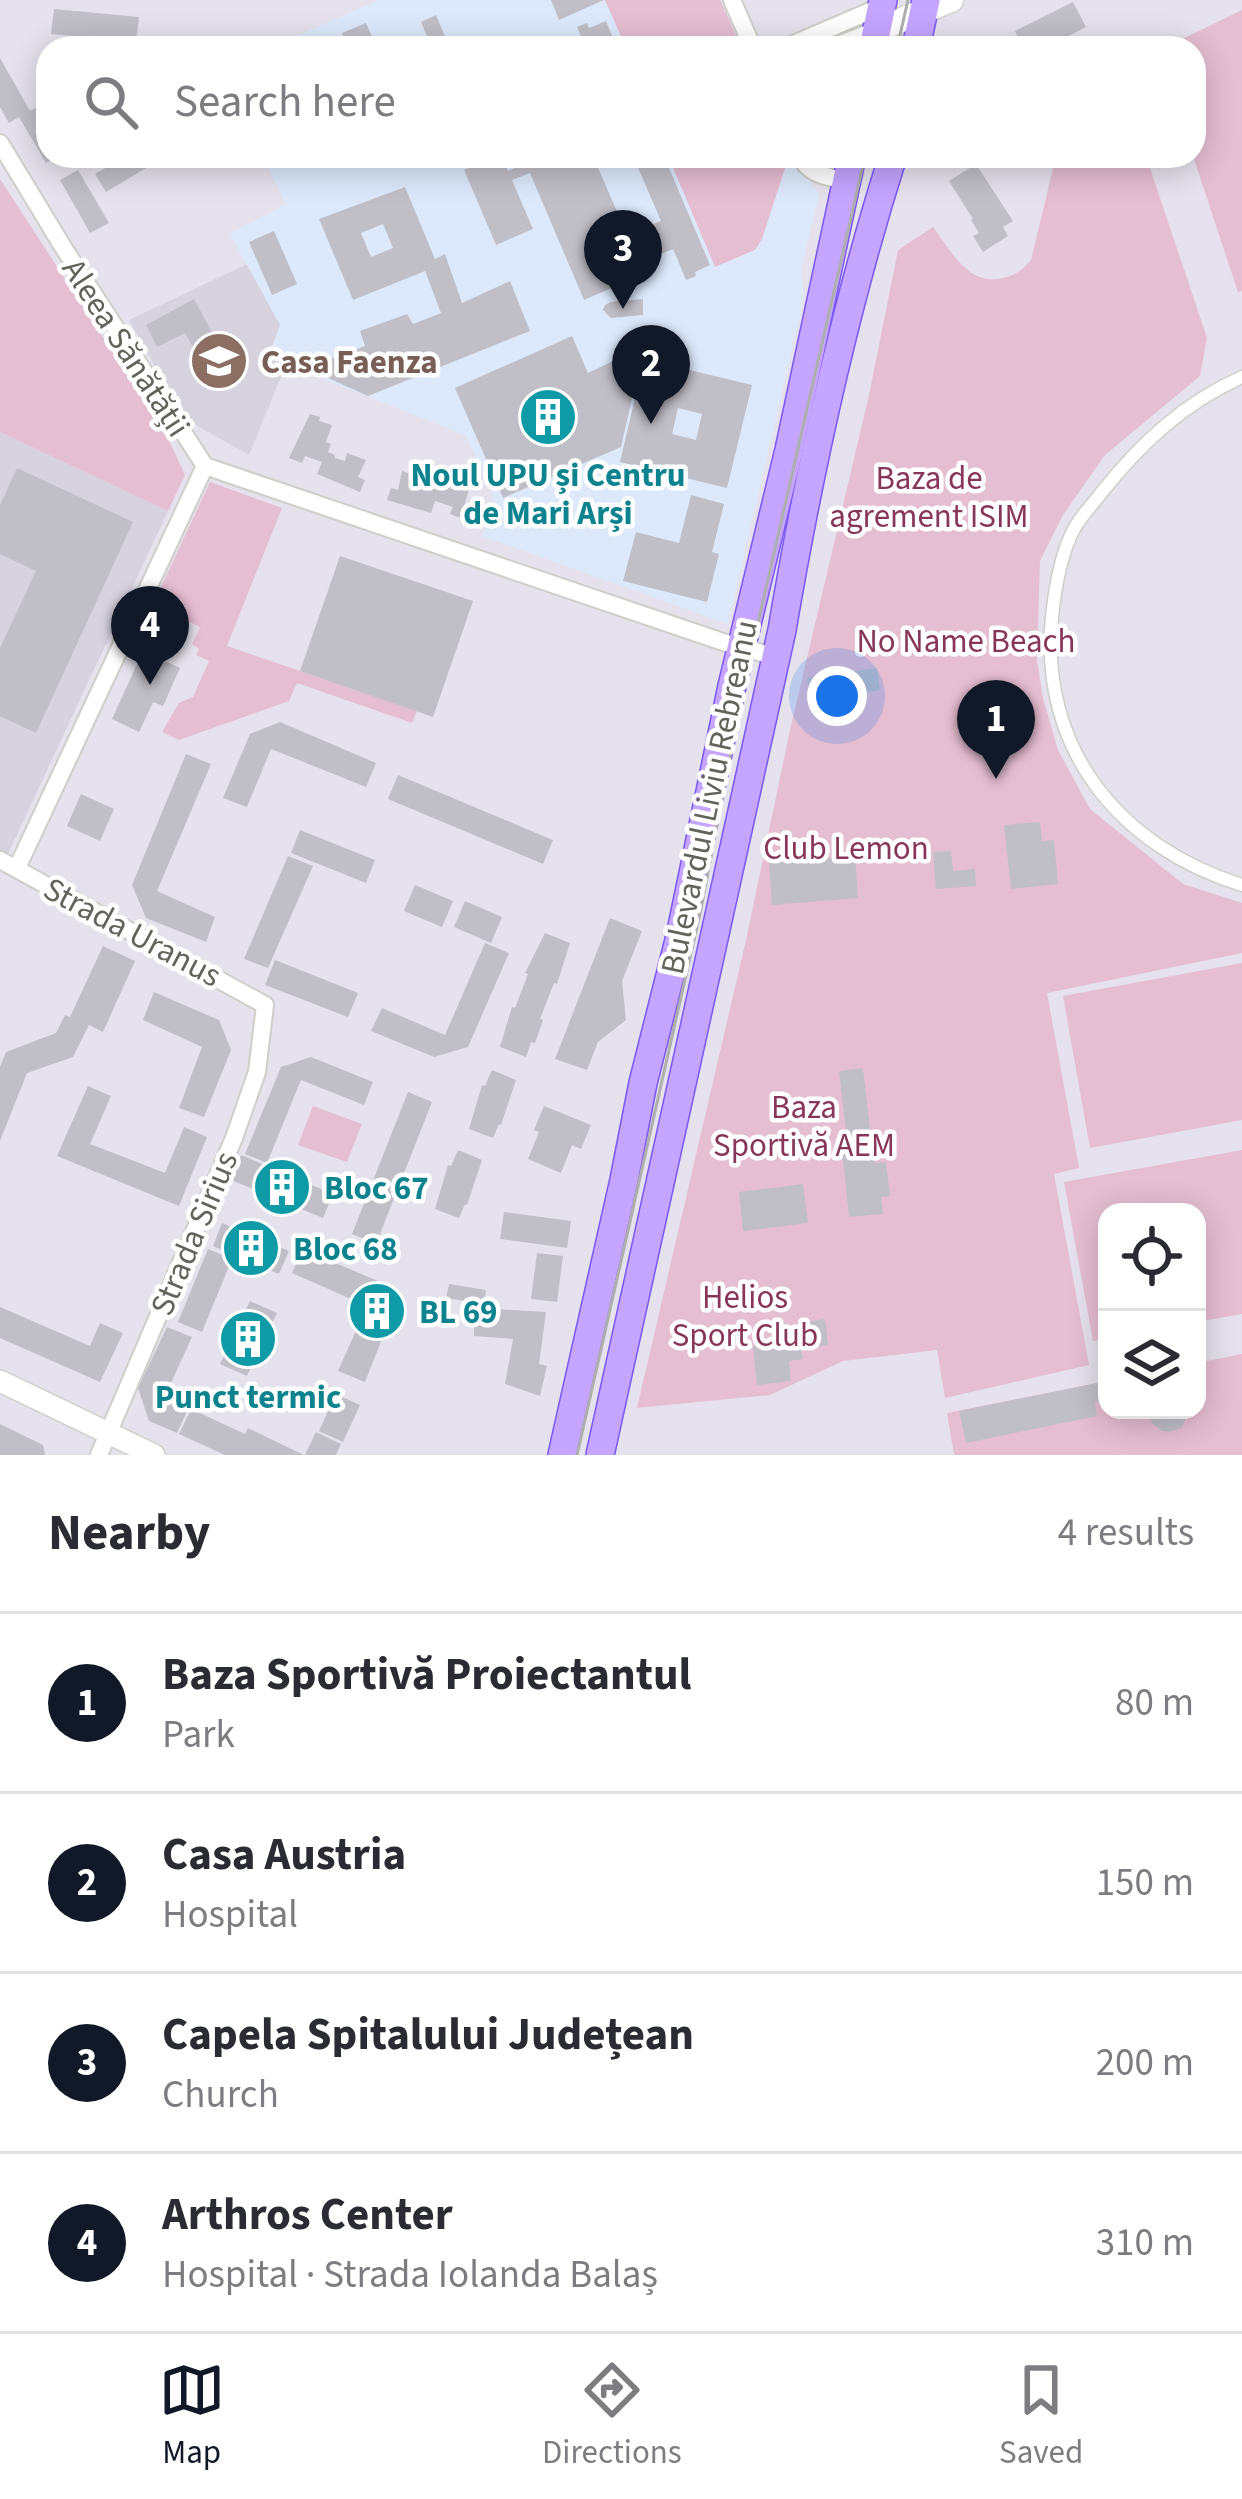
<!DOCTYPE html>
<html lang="en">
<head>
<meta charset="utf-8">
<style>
	body { margin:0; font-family:"Source Sans 3",sans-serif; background:#f2f2f3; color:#2b2b33 }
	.controls { position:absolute; right:36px; bottom:36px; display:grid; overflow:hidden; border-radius:24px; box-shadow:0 6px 30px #0003 }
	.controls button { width:108px; height:108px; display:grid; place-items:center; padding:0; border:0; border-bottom:3px solid #e1e1e2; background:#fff; color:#2b2b33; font:60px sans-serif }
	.you { position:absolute; left:837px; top:696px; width:42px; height:42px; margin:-30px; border:9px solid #fff; border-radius:50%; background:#1a73e8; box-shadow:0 0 0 18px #1a73e833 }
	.badge { display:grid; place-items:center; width:78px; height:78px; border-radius:50%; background:#111827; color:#fff; font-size:39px; font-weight:700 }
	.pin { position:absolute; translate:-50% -99px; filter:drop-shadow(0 3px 6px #0008) }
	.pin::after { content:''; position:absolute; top:63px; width:42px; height:36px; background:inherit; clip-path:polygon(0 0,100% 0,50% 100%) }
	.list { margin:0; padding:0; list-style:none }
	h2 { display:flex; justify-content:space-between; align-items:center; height:156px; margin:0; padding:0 48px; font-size:51px }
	h2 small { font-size:39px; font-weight:400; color:#7c7c81 }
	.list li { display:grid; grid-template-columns:78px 1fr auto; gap:36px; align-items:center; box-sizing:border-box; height:180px; padding:0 48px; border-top:3px solid #e1e1e2 }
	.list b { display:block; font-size:45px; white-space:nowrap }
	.list p { margin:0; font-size:39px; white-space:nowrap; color:#7c7c81 }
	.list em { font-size:39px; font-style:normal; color:#7c7c81 }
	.icon { flex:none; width:66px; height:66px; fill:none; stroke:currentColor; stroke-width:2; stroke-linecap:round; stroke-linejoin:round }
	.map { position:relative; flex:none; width:1242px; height:1455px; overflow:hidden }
	.search { position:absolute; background:#fff; box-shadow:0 6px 30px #0003; left:36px; right:36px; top:36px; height:132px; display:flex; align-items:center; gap:30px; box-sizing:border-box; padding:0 42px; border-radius:36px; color:#7c7c81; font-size:45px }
	.sheet { height:876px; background:#fff }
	nav { display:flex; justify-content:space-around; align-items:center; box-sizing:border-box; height:168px; border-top:3px solid #e1e1e2; background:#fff; font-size:33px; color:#7c7c81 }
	nav a { display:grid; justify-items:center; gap:6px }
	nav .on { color:#111827 }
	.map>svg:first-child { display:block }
	.education { fill:#d6d3df }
	.medical { fill:#dde9fb }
	.green { fill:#e5bed1 }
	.building { fill:#c0bfc8; fill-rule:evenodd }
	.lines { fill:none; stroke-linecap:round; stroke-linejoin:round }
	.pedestrian-casing { stroke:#cecfc8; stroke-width:15 }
	.minor-casing { stroke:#cecfc8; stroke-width:20 }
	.tertiary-casing { stroke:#cecfc8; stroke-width:24 }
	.secondary-casing { stroke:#d2d3ca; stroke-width:27 }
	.primary-casing { stroke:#7a57f1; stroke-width:30 }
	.pedestrian { stroke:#fff; stroke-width:12 }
	.minor { stroke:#fff; stroke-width:16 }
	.tertiary { stroke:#fff; stroke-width:21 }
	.secondary { stroke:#fff; stroke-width:24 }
	.primary { stroke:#c4a5ff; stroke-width:27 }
	.tram { stroke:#aeafad; stroke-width:3 }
	.labels { text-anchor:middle; stroke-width:9; stroke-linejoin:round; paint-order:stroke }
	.street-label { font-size:33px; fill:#62635a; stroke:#fff }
	.education-label { font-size:33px; font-weight:bold; fill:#785e54; stroke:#fff; text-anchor:start }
	.culture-label { font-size:33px; font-weight:bold; fill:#0d838f; stroke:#fff; text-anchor:start }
	.park-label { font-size:33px; fill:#873559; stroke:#fff }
</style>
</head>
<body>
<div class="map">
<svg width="1242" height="1455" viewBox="0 0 1242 1455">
	<rect width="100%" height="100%" fill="#e5e2ed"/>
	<!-- education -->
	<g class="education">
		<polygon points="247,264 281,325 289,357 249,455 199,427 177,405 129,320"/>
		<polygon points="0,432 168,511 8,854 0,850"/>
	</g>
	<!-- medical -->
	<g class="medical">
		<polygon points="379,0 720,0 742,48 269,48"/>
		<polygon points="262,156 790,156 819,194 801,270 804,298 728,624 482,536 494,502 492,490 465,435 286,364 288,357 271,350 280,325 230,234 286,204"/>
	</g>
	<!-- green -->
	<g class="green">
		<polygon points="605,0 720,0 742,48 626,48"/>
		<polygon points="1242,10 1242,291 1238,292 1193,156 1194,48 1164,48"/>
		<polygon points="668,156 789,156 762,239 755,250 715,267"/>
		<path d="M1056,156H1146L1207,338L1200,376L1105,455L1063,515L1040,561L1037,660L1043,698L1058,750L1090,809L1183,884L1242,903V953L1047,993L1079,1168L1054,1174L1089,1365L945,1398L937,1350L843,1361L770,1395L637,1408L746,940L790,730L869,395L898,250L933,227C950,249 966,283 998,279C1013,277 1022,271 1031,260Z"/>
		<polygon points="0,179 167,436 185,475 168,511 0,432"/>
		<polygon points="210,482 282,508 227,646 417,711 412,723 297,683 289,701 179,740 162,732 179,703 193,697 209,661 196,655 199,649 192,644 200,627 153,604"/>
		<polygon points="1242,963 1242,1120 1090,1148 1063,996"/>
		<polygon points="313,1106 362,1124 347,1162 298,1145"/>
		<polygon points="1242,1150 1242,1314 1197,1322 1197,1212 1107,1212 1107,1338 1093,1341 1064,1182"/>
		<polygon points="1242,1354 1242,1455 954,1455 947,1413 1107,1381 1107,1410 1197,1410 1197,1363"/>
	</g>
	<!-- building -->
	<g class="building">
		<polygon points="551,0 604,0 559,20"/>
		<polygon points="1073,2 1086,27 1046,48 1023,48 1015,31"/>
		<polygon points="54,9 139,17 136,42 51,34"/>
		<polygon points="436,15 450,48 432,48 421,22"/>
		<polygon points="606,21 617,48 586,48 577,27 587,23 589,28"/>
		<polygon points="366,23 377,48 348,48 342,33"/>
		<polygon points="0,58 30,111 40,105 48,119 48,156 58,156 46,163 19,117 9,123 0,107"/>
		<polygon points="126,156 166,156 106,192 95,174"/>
		<polygon points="497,156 502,156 508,171 526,163 523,156 593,156 627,235 661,221 633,156 664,156 710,265 695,272 696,276 686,280 673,249 639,263 644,274 584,300 530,173 512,180 533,229 496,245 464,170"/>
		<polygon points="976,164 1013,221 1003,227 1008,236 983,252 973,236 979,233 971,220 973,219 949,181"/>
		<polygon points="78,170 109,223 90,233 60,180"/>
		<path d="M405,187L435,259L445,254L462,303L510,281L530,331L368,396L306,368L365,346L360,331L407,314L413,324L441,313L425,271L353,300L319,219ZM383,224L393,248L371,257L361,233Z"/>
		<polygon points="274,231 297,284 272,295 249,242"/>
		<polygon points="194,299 221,349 200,360 185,333 157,347 146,325"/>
		<polygon points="643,299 643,315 611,318 603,310 605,305 610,302"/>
		<polygon points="572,336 588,373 644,346 621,447 503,498 455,388"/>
		<path d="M644,359L752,385L727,488L620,462ZM678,408L702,414L696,440L672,434Z"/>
		<polygon points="310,414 320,417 319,421 332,425 326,442 331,444 328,452 335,455 335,458 345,461 347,453 366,460 358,477 365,480 360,492 317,474 322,462 305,456 302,463 289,458"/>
		<polygon points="451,466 464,471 465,467 475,471 463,509 466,510 463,519 450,514 453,507 435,501 431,513 387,500 391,488 398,490 402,471 421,478 418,486 437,489 440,481 445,483"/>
		<polygon points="17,468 133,522 36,733 0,716 0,648 36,571 0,554 0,505"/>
		<polygon points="691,495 724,504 712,552 719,554 707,602 623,581 636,532 679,543"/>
		<polygon points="340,556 473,601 433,717 300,671"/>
		<polygon points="143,651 180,668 163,706 153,702 139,732 112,719"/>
		<polygon points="877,668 880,690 810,701 807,678"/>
		<polygon points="280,722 376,763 366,787 271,749 247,807 223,798 250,734"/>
		<polygon points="186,754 211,764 157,891 215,917 206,942 146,918 132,885"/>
		<polygon points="398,775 553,840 543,864 388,799"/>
		<polygon points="81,794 114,809 100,841 67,826"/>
		<polygon points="1040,822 1042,841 1054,840 1058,884 1011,889 1004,825"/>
		<polygon points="300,830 375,860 366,883 291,853"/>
		<polygon points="951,851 953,871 975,869 976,886 936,889 933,852"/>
		<polygon points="288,856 313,866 268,968 244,959"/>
		<polygon points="855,856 858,898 772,905 769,863"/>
		<polygon points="415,885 453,901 442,927 404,911"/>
		<polygon points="465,901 502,917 491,943 454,927"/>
		<polygon points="610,918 642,931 622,981 626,1020 598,1042 587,1070 555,1059"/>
		<polygon points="545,933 570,943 557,984 554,983 540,1019 543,1020 535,1043 531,1042 526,1057 500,1047 512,1007 515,1008 528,974 525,973"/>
		<polygon points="485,943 509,953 468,1047 434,1057 371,1031 382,1008 445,1035"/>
		<polygon points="103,946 135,961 103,1032 89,1025 73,1057 27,1073 0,1141 0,1067 6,1052 56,1033 65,1015 70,1017"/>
		<polygon points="275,960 358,993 348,1017 265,985"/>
		<polygon points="154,992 219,1020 231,1050 204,1117 179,1108 202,1047 143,1020"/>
		<polygon points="311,1057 373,1082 364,1105 301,1080 267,1163 245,1154 281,1067"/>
		<polygon points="863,1068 874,1163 886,1162 890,1196 881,1197 883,1214 849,1217 842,1150 848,1149 839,1071"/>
		<polygon points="492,1070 516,1080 501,1125 499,1124 493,1138 469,1129 482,1085 485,1086"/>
		<polygon points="88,1086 111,1096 90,1144 165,1173 184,1127 207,1137 179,1206 57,1156"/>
		<polygon points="408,1092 432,1102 376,1244 352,1234"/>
		<polygon points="544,1106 591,1125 581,1149 572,1145 561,1173 528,1159 539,1132 534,1130"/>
		<polygon points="458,1150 482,1160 467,1205 465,1204 459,1218 435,1209 448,1165 451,1166"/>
		<polygon points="241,1155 333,1194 323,1218 231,1180"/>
		<polygon points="803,1184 808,1223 743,1231 739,1192"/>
		<polygon points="504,1212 571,1221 567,1248 500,1239"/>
		<polygon points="222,1223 289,1251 279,1274 213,1246"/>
		<polygon points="208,1249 232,1259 202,1332 178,1322"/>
		<polygon points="302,1249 378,1281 391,1316 365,1382 338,1371 367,1306 292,1273"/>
		<polygon points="537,1253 563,1256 557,1302 531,1299"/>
		<polygon points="449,1284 486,1290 484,1304 446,1298"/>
		<polygon points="250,1301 277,1313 247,1376 220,1364"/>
		<polygon points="0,1307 90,1346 100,1323 123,1333 100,1382 0,1338"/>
		<polygon points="477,1308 546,1312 539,1364 547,1366 540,1396 505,1384 513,1339 474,1336 474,1319"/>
		<polygon points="825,1319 828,1345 801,1349 803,1359 789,1361 791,1381 757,1385 753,1346 801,1341 799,1323"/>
		<polygon points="167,1327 192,1337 165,1396 189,1407 177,1433 149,1421 138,1388"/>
		<polygon points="1107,1381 1107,1400 1095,1402 1097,1416 966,1443 959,1411"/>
		<polygon points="336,1394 360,1405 343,1442 319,1431"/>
		<polygon points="191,1409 245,1434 248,1428 304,1455 225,1455 179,1434"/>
		<polygon points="1149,1410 1188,1410 1187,1417 1181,1428 1169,1432 1162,1431 1152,1423"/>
		<polygon points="0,1424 43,1445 45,1455 0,1455"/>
		<polygon points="316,1432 341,1444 336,1455 305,1455"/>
	</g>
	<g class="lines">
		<!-- pedestrian casing -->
		<g class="pedestrian-casing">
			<path id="pedestrian" d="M1242,377C1184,403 1141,443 1102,492C1093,504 1081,516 1074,529C1060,555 1055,588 1052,617C1039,748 1119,847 1242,885"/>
		</g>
		<!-- minor casing -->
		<g class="minor-casing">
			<g id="minor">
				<polyline points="732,0 753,48"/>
				<polyline points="784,48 882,6"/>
				<polyline points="830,48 877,30"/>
				<polyline points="0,143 63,247 205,466 723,642 776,657"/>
				<path d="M800,156C810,176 826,176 846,181"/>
				<polyline points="0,860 265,1005 257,1072 234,1138 99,1455"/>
				<polyline points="17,868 205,466"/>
			</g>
		</g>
		<!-- tertiary casing -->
		<g class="tertiary-casing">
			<polyline id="tertiary" points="0,1381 154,1455"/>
		</g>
		<!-- secondary casing -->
		<g class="secondary-casing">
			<polyline id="secondary" points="877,30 951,0"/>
		</g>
		<!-- primary casing -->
		<g class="primary-casing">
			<g id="primary">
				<polyline points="873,48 883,0"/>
				<polyline points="916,48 926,0"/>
				<polyline points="562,1455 624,1180 643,1083 680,936 732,686 789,450 852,156"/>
				<path d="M600,1455L782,630C809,471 844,310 893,156"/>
			</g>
		</g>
		<!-- pedestrian -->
		<use href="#pedestrian" class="pedestrian"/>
		<!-- minor -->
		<use href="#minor" class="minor"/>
		<!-- tertiary -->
		<use href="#tertiary" class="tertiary"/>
		<!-- secondary -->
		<use href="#secondary" class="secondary"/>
		<!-- primary -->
		<use href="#primary" class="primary"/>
		<!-- tram -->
		<g class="tram">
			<polyline points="897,48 908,0"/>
			<polyline points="577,1455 701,909 743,688 865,156"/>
		</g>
	</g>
	<!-- icons -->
	<defs>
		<g id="school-disc" transform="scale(3)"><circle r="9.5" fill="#8d6e63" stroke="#fff"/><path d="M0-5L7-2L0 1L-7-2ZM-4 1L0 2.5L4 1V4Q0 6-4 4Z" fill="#fff"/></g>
		<g id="building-disc" transform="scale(3)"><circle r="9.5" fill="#0f9aa8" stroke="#fff"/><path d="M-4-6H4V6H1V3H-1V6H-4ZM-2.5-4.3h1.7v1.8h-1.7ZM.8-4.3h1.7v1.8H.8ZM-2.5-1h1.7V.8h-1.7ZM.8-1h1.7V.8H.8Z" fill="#fff"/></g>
	</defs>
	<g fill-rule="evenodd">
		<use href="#school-disc" x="219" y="361"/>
		<use href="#building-disc" x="548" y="417"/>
		<use href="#building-disc" x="282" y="1187"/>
		<use href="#building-disc" x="251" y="1248"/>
		<use href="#building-disc" x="377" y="1311"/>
		<use href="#building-disc" x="248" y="1339"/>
	</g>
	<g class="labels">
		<!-- street labels -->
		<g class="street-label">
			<text transform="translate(127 347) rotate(57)" y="12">Aleea Sănătății</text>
			<text transform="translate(708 797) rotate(-78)" y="12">Bulevardul Liviu Rebreanu</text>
			<text transform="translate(133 931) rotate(28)" y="12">Strada Uranus</text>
			<text transform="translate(193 1233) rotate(-67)" y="12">Strada Sirius</text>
		</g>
		<!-- education labels -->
		<g class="education-label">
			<text x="261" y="373">Casa Faenza</text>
		</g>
		<!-- culture labels -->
		<g class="culture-label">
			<text x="548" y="486" text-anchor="middle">Noul UPU și Centru<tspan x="548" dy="38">de Mari Arși</tspan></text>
			<text x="324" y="1199">Bloc 67</text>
			<text x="293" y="1260">Bloc 68</text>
			<text x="419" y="1323">BL 69</text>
			<text x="248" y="1408" text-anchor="middle">Punct termic</text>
		</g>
		<!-- park labels -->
		<g class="park-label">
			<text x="929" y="489">Baza de<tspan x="929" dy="38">agrement ISIM</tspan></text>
			<text x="966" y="652">No Name Beach</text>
			<text x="846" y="859">Club Lemon</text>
			<text x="804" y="1118">Baza<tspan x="804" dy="38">Sportivă AEM</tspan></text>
			<text x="745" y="1308">Helios<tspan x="745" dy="38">Sport Club</tspan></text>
		</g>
	</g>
</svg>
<div class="controls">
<button><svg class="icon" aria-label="locate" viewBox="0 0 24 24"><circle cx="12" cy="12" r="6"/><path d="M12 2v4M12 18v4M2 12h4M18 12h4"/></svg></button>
<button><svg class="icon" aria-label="layers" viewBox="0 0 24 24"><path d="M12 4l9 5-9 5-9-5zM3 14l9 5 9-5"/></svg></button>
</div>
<div class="you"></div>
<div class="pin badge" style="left:996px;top:779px">1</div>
<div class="pin badge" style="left:651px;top:424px">2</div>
<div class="pin badge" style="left:623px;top:309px">3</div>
<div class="pin badge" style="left:150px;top:685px">4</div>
<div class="search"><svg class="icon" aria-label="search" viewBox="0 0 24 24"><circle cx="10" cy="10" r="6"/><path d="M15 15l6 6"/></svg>Search here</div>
</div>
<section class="sheet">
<h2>Nearby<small>4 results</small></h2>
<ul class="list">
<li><span class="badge">1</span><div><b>Baza Sportivă Proiectantul</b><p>Park</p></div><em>80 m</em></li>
<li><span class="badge">2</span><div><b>Casa Austria</b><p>Hospital</p></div><em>150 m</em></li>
<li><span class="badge">3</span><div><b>Capela Spitalului Județean</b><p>Church</p></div><em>200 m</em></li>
<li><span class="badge">4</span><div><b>Arthros Center</b><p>Hospital · Strada Iolanda Balaș</p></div><em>310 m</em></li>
</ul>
</section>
<nav>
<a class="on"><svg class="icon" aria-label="map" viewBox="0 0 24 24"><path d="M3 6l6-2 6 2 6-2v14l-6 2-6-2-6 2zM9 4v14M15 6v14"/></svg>Map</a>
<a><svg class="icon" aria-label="directions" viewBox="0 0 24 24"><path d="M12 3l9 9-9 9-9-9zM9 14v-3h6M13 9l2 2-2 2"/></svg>Directions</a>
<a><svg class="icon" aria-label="saved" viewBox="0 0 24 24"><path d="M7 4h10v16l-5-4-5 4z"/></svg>Saved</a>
</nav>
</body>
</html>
